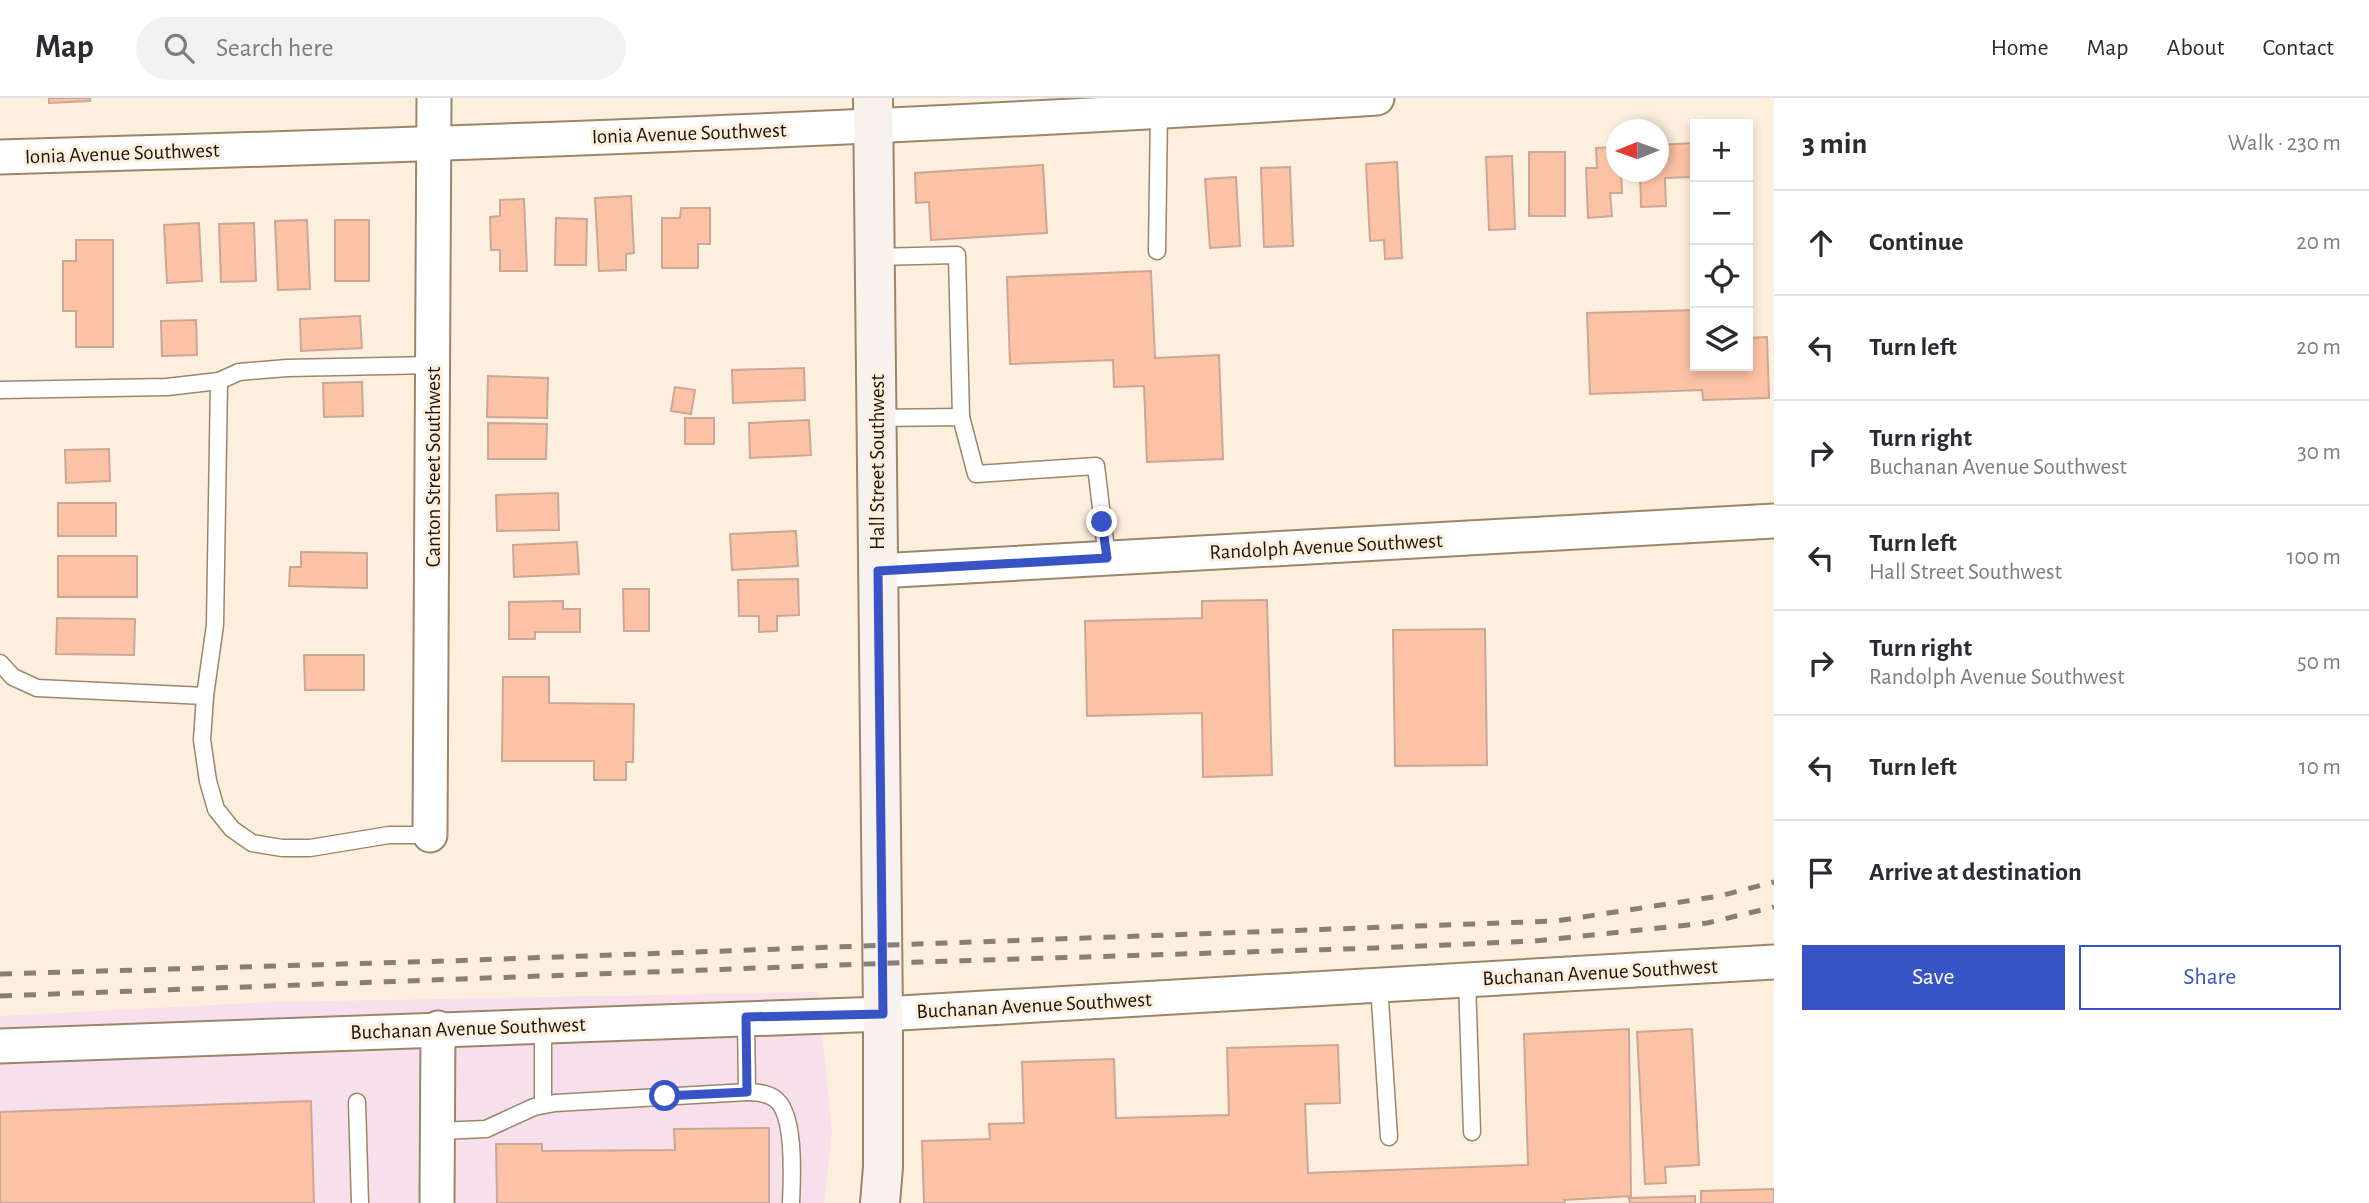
<!DOCTYPE html>
<html lang="en">
<head>
<meta charset="utf-8">
<style>
	body { margin:0; font-family:"Alegreya Sans",sans-serif; background:#f2f2f3; color:#2b2b33 }
	.controls { position:absolute; right:21px; top:21px; display:grid; overflow:hidden; border-radius:0px; box-shadow:0 4px 10px #0003 }
	.controls button { width:63px; height:63px; display:grid; place-items:center; padding:0; border:0; border-bottom:2px solid #e1e1e2; background:#fff; color:#2b2b33; font:35px sans-serif }
	.compass { position:absolute; left:1606px; top:21px; width:63px; height:63px; border-radius:50%; background:#fff; box-shadow:0 4px 10px #0003; rotate:269deg }
	.stop { position:absolute; width:21px; height:21px; margin:-16px; border:5px solid #3853c5; border-radius:50%; background:#fff }
	.stop.end { background:#3853c5; border-color:#fff; box-shadow:0 2px 7px #0008 }
	.list { margin:0; padding:0; list-style:none }
	h2 { display:flex; justify-content:space-between; align-items:center; height:91px; margin:0; padding:0 28px; font-size:30px }
	h2 small { font-size:23px; font-weight:400; color:#7c7c81 }
	.list li { display:grid; grid-template-columns:46px 1fr auto; gap:21px; align-items:center; box-sizing:border-box; height:105px; padding:0 28px; border-top:2px solid #e1e1e2 }
	.list b { display:block; font-size:26px; white-space:nowrap }
	.list p { margin:0; font-size:23px; white-space:nowrap; color:#7c7c81 }
	.list em { font-size:23px; font-style:normal; color:#7c7c81 }
	.actions { display:flex; gap:14px; padding:21px 28px }
	.actions a { flex:1; padding:16px 0; border:2px solid #3853c5; border-radius:0px; text-align:center; font-size:24px; color:#3853c5 }
	.actions .main { background:#3853c5; color:#fff }
	.icon { flex:none; width:38px; height:38px; fill:none; stroke:currentColor; stroke-width:2; stroke-linecap:round; stroke-linejoin:round }
	.map { position:relative; flex:none; width:1774px; height:1105px; overflow:hidden }
	header { display:flex; align-items:center; gap:42px; box-sizing:border-box; height:98px; padding:0 35px; background:#fff; border-bottom:2px solid #e1e1e2 }
	header strong { font-size:33px }
	nav { display:flex; gap:38px; margin-inline-start:auto; font-size:24px }
	.search { width:490px; height:63px; background:#f2f2f3; display:flex; align-items:center; gap:18px; box-sizing:border-box; padding:0 24px; border-radius:38px; color:#7c7c81; font-size:26px }
	main { display:flex }
	aside { flex:1; background:#fff }
	.map>svg:first-child { display:block }
	.industrial { fill:#f7e0ec }
	.building { fill:#fcc2a5; stroke:#caa796; stroke-width:2 }
	.lines { fill:none; stroke-linecap:round; stroke-linejoin:round }
	.service-casing { stroke:#9b866a; stroke-width:19 }
	.minor-casing { stroke:#9b866a; stroke-width:37 }
	.secondary-casing { stroke:#9b866a; stroke-width:42 }
	.service { stroke:#fff; stroke-width:16 }
	.minor { stroke:#fff; stroke-width:33 }
	.secondary { stroke:#f9f1ee; stroke-width:38 }
	.rail { stroke:#897e70; stroke-width:5; stroke-dasharray:12 12; stroke-linecap:butt }
	.route { stroke:#3853c5; stroke-width:9 }
	.labels { text-anchor:middle; stroke-width:6; stroke-linejoin:round; paint-order:stroke }
	.street-label { font-size:21px; fill:#1e160b; stroke:#fdefdd }
</style>
</head>
<body>
<header>
<strong>Map</strong>
<div class="search"><svg class="icon" aria-label="search" viewBox="0 0 24 24"><circle cx="10" cy="10" r="6"/><path d="M15 15l6 6"/></svg>Search here</div>
<nav><a>Home</a><a>Map</a><a>About</a><a>Contact</a></nav>
</header>
<main>
<div class="map">
<svg width="1774" height="1105" viewBox="0 0 1774 1105">
	<rect width="100%" height="100%" fill="#fdefdd"/>
	<!-- industrial -->
	<polygon class="industrial" points="818,894 832,1033 824,1105 0,1105 0,918 271,904"/>
	<!-- building -->
	<g class="building">
		<polygon points="49,0 90,0 90,3 49,5"/>
		<polygon points="1694,45 1695,79 1665,80 1666,108 1641,109 1640,74 1658,74 1658,47"/>
		<polygon points="1616,49 1616,74 1621,74 1622,95 1610,95 1612,118 1588,120 1586,70 1597,70 1596,50"/>
		<rect x="1529" y="54" width="36" height="64"/>
		<polygon points="1512,58 1515,131 1489,132 1486,59"/>
		<polygon points="1397,64 1402,160 1385,161 1384,142 1370,143 1366,66"/>
		<polygon points="1043,67 1047,135 931,142 929,104 916,105 915,75"/>
		<polygon points="1290,69 1293,148 1264,149 1261,70"/>
		<polygon points="1236,79 1240,148 1210,150 1205,81"/>
		<polygon points="631,98 634,155 626,156 626,172 599,173 595,100"/>
		<polygon points="524,101 527,173 500,173 500,152 491,152 490,119 500,118 500,102"/>
		<polygon points="681,110 710,110 710,146 698,146 698,170 662,170 662,120 680,120"/>
		<polygon points="556,120 587,121 586,167 555,167"/>
		<polygon points="307,122 310,191 278,192 275,123"/>
		<rect x="335" y="122" width="34" height="61"/>
		<polygon points="199,125 202,183 167,185 164,127"/>
		<polygon points="254,125 256,183 221,184 219,126"/>
		<polygon points="76,142 113,142 113,249 76,249 76,213 63,213 63,163 76,163"/>
		<polygon points="1151,173 1155,260 1219,257 1223,361 1147,364 1144,288 1114,289 1113,262 1010,266 1007,179"/>
		<polygon points="1695,212 1695,268 1748,268 1748,240 1767,239 1769,300 1703,302 1702,292 1590,296 1587,215"/>
		<polygon points="360,218 362,250 301,253 300,221"/>
		<polygon points="196,222 197,257 162,258 161,223"/>
		<polygon points="804,270 805,302 733,305 732,272"/>
		<polygon points="488,278 548,280 547,320 487,319"/>
		<polygon points="362,284 363,318 324,319 323,285"/>
		<polygon points="675,289 695,292 691,316 671,313"/>
		<rect x="685" y="320" width="29" height="26"/>
		<polygon points="809,322 811,357 750,360 749,325"/>
		<polygon points="488,325 547,326 546,361 488,361"/>
		<polygon points="109,351 110,383 66,385 65,352"/>
		<polygon points="558,395 559,432 497,433 496,397"/>
		<rect x="58" y="405" width="58" height="33"/>
		<polygon points="796,433 798,468 732,472 730,436"/>
		<polygon points="577,444 579,476 514,479 513,447"/>
		<polygon points="301,454 367,455 367,490 289,488 290,469 301,469"/>
		<rect x="58" y="458" width="79" height="41"/>
		<polygon points="798,481 799,517 777,518 777,533 759,534 759,518 739,518 738,482"/>
		<polygon points="623,491 649,491 649,533 624,533"/>
		<polygon points="1267,502 1272,677 1203,679 1202,615 1087,618 1085,523 1202,520 1202,503"/>
		<polygon points="563,503 563,511 580,511 580,534 535,534 535,541 509,541 509,504"/>
		<polygon points="57,520 135,521 134,557 56,556"/>
		<polygon points="1485,531 1487,667 1395,668 1393,532"/>
		<polygon points="304,557 364,557 364,592 305,592"/>
		<polygon points="503,579 549,579 549,605 634,606 633,664 626,664 626,682 594,682 594,663 502,663"/>
		<polygon points="1629,931 1631,1098 1564,1102 1565,1105 924,1105 922,1043 990,1041 989,1026 1024,1025 1022,964 1114,961 1116,1020 1229,1017 1227,950 1338,947 1340,1005 1305,1006 1308,1075 1528,1067 1524,936"/>
		<polygon points="1692,931 1699,1067 1665,1069 1666,1085 1645,1086 1637,934"/>
		<polygon points="311,1003 314,1105 0,1105 0,1014"/>
		<polygon points="769,1030 769,1105 497,1105 496,1046 542,1046 542,1053 675,1052 674,1031"/>
		<polygon points="1774,1091 1774,1105 1701,1105 1701,1093"/>
		<polygon points="1695,1098 1695,1105 1630,1105 1629,1100"/>
	</g>
	<g class="lines">
		<!-- service casing -->
		<g class="service-casing">
			<g id="service">
				<polyline points="1157,153 1159,14"/>
				<polyline points="875,159 957,157 961,319"/>
				<polyline points="219,283 215,527 205,598 202,642 208,683 216,711 232,731 252,745 282,750 310,750 389,737 430,737"/>
				<polyline points="0,292 167,289 219,283 239,274 287,270 434,267"/>
				<polyline points="876,320 961,319 976,376 1096,368 1107,460"/>
				<polyline points="0,565 13,579 37,590 205,598"/>
				<polyline points="1467,882 1472,1034"/>
				<polyline points="1379,887 1389,1039"/>
				<path d="M746,920L747,994C757,994 766,995 774,1000C796,1014 792,1081 791,1105"/>
				<polyline points="543,928 543,1007"/>
				<polyline points="357,1004 360,1105"/>
				<polyline points="438,1033 486,1031 534,1009 555,1005 747,994"/>
			</g>
		</g>
		<!-- minor casing -->
		<g class="minor-casing">
			<g id="minor">
				<path d="M0,59C459,46 918,30 1377,0"/>
				<polyline points="878,473 1774,423"/>
				<polyline points="430,737 434,0"/>
				<polyline points="0,948 883,916 1774,864"/>
				<polyline points="437,1105 438,930"/>
			</g>
		</g>
		<!-- secondary casing -->
		<g class="secondary-casing">
			<polyline id="secondary" points="873,0 883,916 883,1069 880,1105"/>
		</g>
		<!-- service -->
		<use href="#service" class="service"/>
		<!-- minor -->
		<use href="#minor" class="minor"/>
		<!-- secondary -->
		<use href="#secondary" class="secondary"/>
		<!-- rail -->
		<g class="rail">
			<polyline points="0,876 446,863 1556,823 1720,798 1774,784"/>
			<polyline points="0,898 921,864 1376,850 1535,843 1707,825 1774,809"/>
		</g>
	</g>
	<g class="lines">
		<!-- route -->
		<polyline class="route" points="665,998 747,994 746,919 883,916 878,473 1107,460 1102,424"/>
	</g>
	<g class="labels">
		<!-- street labels -->
		<g class="street-label">
			<text transform="translate(689 35) rotate(-2)" y="7">Ionia Avenue Southwest</text>
			<text transform="translate(122 55) rotate(-2)" y="7">Ionia Avenue Southwest</text>
			<text transform="translate(877 364) rotate(-90)" y="7">Hall Street Southwest</text>
			<text transform="translate(433 369) rotate(-90)" y="7">Canton Street Southwest</text>
			<text transform="translate(1326 448) rotate(-3)" y="7">Randolph Avenue Southwest</text>
			<text transform="translate(1600 874) rotate(-3)" y="7">Buchanan Avenue Southwest</text>
			<text transform="translate(1034 907) rotate(-3)" y="7">Buchanan Avenue Southwest</text>
			<text transform="translate(468 930) rotate(-2)" y="7">Buchanan Avenue Southwest</text>
		</g>
	</g>
</svg>
<div class="controls">
<button>+</button>
<button>−</button>
<button><svg class="icon" aria-label="locate" viewBox="0 0 24 24"><circle cx="12" cy="12" r="6"/><path d="M12 2v4M12 18v4M2 12h4M18 12h4"/></svg></button>
<button><svg class="icon" aria-label="layers" viewBox="0 0 24 24"><path d="M12 4l9 5-9 5-9-5zM3 14l9 5 9-5"/></svg></button>
</div>
<svg class="compass" viewBox="-18 -18 36 36"><path d="M0-13l5 13h-10z" fill="#e53935"/><path d="M0 13l5-13h-10z" fill="#7c7c81"/></svg>
<div class="stop" style="left:665px;top:998px"></div>
<div class="stop end" style="left:1102px;top:424px"></div>
</div>
<aside>
<h2>3 min<small>Walk · 230 m</small></h2>
<ul class="list">
<li><svg class="icon" aria-label="ahead" viewBox="0 0 24 24"><path d="M12 20V5M6 11l6-6 6 6"/></svg><div><b>Continue</b></div><em>20 m</em></li>
<li><svg class="icon" aria-label="left" viewBox="0 0 24 24"><path d="M17 20v-9H6M10 6l-5 5 5 5"/></svg><div><b>Turn left</b></div><em>20 m</em></li>
<li><svg class="icon" aria-label="right" viewBox="0 0 24 24"><path d="M7 20v-9h11M14 6l5 5-5 5"/></svg><div><b>Turn right</b><p>Buchanan Avenue Southwest</p></div><em>30 m</em></li>
<li><svg class="icon" aria-label="left" viewBox="0 0 24 24"><path d="M17 20v-9H6M10 6l-5 5 5 5"/></svg><div><b>Turn left</b><p>Hall Street Southwest</p></div><em>100 m</em></li>
<li><svg class="icon" aria-label="right" viewBox="0 0 24 24"><path d="M7 20v-9h11M14 6l5 5-5 5"/></svg><div><b>Turn right</b><p>Randolph Avenue Southwest</p></div><em>50 m</em></li>
<li><svg class="icon" aria-label="left" viewBox="0 0 24 24"><path d="M17 20v-9H6M10 6l-5 5 5 5"/></svg><div><b>Turn left</b></div><em>10 m</em></li>
<li><svg class="icon" aria-label="arrive" viewBox="0 0 24 24"><path d="M6 21V4h12l-3 4 3 4H6"/></svg><div><b>Arrive at destination</b></div></li>
</ul>
<div class="actions"><a class="main">Save</a><a>Share</a></div>
</aside>
</main>
</body>
</html>
